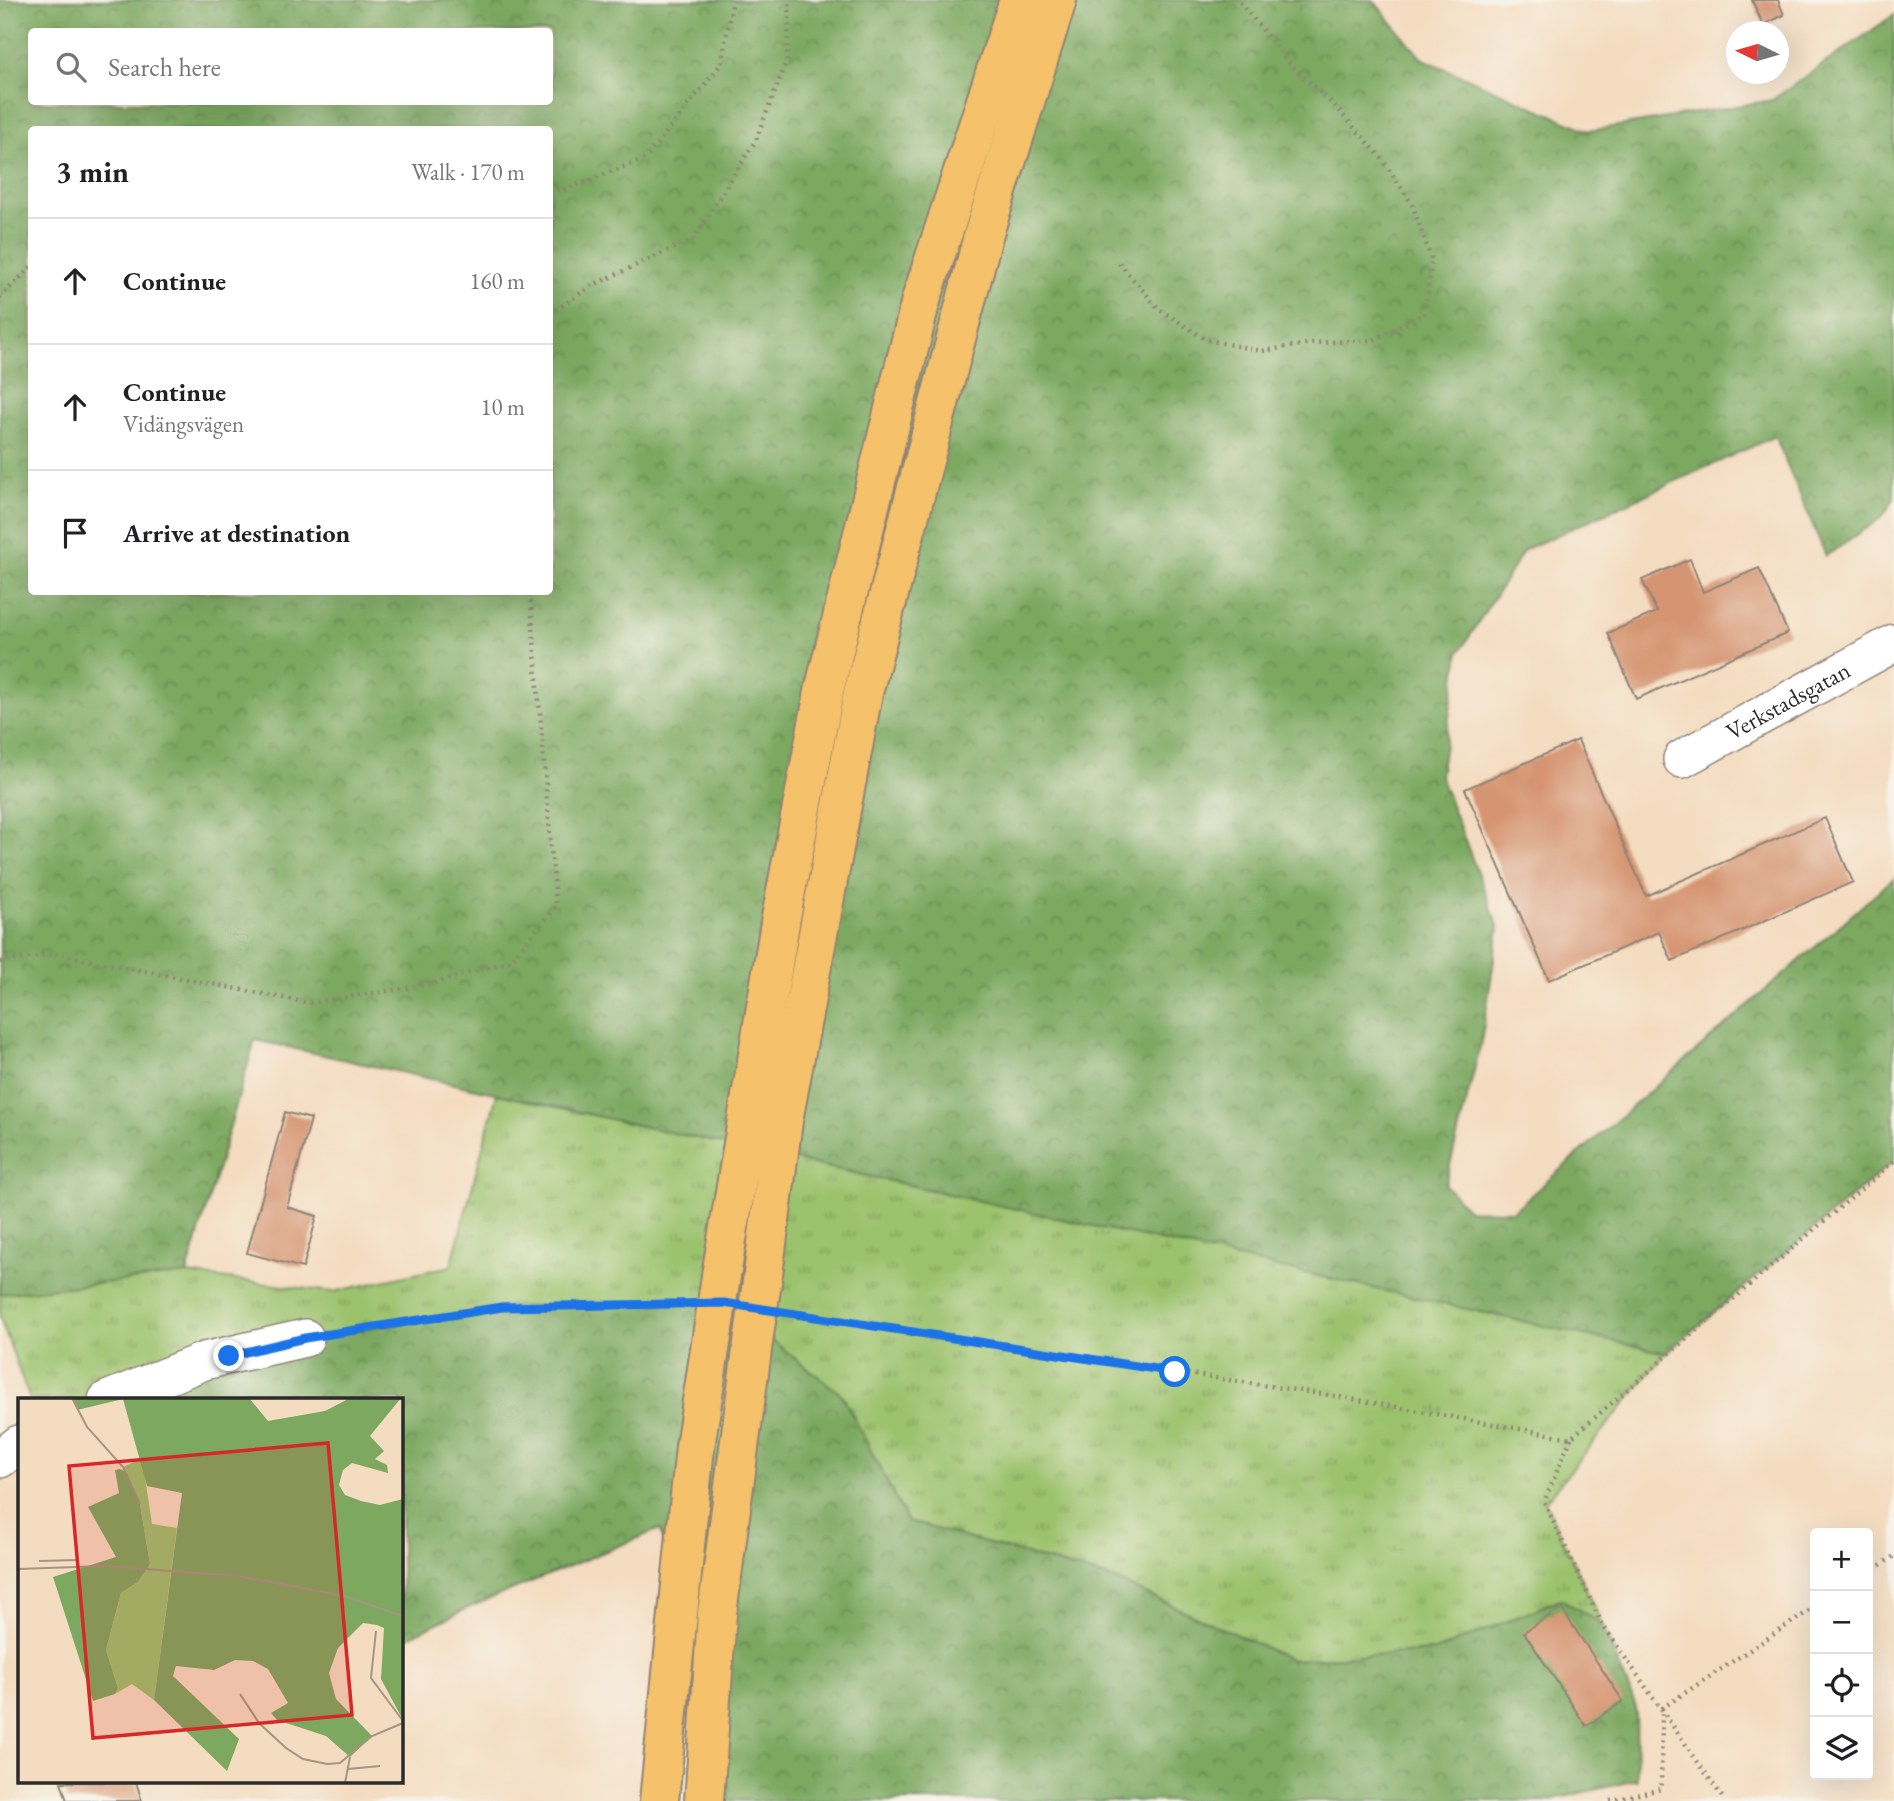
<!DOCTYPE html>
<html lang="en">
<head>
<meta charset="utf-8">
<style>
	body { margin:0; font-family:"EB Garamond",serif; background:#f2f2f2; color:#202124 }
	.controls { position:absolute; right:21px; bottom:21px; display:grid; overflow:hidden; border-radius:7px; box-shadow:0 7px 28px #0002 }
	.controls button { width:63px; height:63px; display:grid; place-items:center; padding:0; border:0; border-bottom:2px solid #e0e0e0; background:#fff; color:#202124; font:35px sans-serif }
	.compass { position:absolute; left:1726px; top:21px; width:63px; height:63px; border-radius:50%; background:#fff; box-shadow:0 7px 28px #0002; rotate:275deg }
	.stop { position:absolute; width:21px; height:21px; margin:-16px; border:5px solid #1a73e8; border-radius:50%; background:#fff }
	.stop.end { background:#1a73e8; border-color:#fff; box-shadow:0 2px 7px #0008 }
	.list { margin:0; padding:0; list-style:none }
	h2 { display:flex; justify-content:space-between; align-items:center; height:91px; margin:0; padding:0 28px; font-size:30px }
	h2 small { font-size:23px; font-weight:400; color:#757577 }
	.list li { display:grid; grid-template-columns:46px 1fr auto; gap:21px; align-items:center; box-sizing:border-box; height:126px; padding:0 28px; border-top:2px solid #e0e0e0 }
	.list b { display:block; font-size:26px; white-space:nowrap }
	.list p { margin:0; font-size:23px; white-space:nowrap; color:#757577 }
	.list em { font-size:23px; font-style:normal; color:#757577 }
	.icon { flex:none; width:38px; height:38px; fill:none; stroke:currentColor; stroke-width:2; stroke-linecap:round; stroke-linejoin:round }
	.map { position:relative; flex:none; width:1894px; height:1801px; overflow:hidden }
	.search { position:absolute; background:#fff; box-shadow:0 7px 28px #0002; left:28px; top:28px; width:525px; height:77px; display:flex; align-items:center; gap:18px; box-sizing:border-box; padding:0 24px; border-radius:7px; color:#757577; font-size:26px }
	.panel { position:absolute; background:#fff; box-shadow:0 7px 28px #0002; left:28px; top:126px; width:525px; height:469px; border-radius:7px }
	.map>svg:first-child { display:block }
	.grass { fill:url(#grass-tufts); stroke:#63764c; stroke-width:2 }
	.forest { fill:url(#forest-crowns); stroke:#546a46; stroke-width:2; fill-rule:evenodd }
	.building { fill:#d69572 }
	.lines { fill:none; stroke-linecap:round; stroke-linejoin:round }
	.street-casing { stroke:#908476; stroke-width:40 }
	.highway-casing { stroke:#908476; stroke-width:42 }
	.path { stroke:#908476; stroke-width:4.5; stroke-dasharray:2 5; stroke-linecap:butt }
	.street { stroke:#fff; stroke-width:37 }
	.highway { stroke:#f5c16b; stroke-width:38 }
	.highway-bridge-casing { stroke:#908476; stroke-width:42; stroke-linecap:butt }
	.highway-bridge { stroke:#f5c16b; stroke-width:38 }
	.route { stroke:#1a73e8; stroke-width:9 }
	.labels { text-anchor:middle; stroke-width:6; stroke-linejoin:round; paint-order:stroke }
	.street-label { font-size:24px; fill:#2b2b2b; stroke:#f7f3e8 }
	.inset-road { fill:none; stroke:#a49584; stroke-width:2 }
	.view { fill:#d62828; fill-opacity:0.15; stroke:#d62828; stroke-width:3.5 }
	.inset-edge { fill:none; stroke:#2b2b2b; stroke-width:3.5 }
</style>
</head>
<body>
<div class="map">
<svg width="1894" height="1801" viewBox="0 0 1894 1801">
	<defs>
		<pattern id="grass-tufts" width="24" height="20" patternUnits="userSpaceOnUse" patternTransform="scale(1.75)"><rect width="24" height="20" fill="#9bc26d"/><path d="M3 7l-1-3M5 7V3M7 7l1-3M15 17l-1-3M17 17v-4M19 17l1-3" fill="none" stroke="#7f9e5a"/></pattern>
		<pattern id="forest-crowns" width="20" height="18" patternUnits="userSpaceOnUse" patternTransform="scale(1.75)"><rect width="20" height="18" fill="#7ca860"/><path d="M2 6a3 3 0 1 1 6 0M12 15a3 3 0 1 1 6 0" fill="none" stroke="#66894f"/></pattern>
	</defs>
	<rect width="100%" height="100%" fill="#f7f3e8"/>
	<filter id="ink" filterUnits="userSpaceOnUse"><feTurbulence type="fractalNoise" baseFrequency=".0143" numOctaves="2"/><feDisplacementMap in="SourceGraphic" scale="14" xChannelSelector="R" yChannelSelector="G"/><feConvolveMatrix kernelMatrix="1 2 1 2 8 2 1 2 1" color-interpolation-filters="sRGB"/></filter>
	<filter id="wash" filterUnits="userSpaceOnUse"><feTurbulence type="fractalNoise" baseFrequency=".00686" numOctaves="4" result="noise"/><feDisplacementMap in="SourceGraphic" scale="28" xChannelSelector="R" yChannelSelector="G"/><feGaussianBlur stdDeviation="1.57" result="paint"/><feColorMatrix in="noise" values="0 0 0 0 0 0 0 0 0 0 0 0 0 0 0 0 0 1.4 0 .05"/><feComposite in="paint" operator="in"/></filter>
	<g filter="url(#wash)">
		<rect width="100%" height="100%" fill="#f4dcc0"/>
		<!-- grass -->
		<polygon class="grass" points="497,1094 1666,1353 1545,1502 1602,1624 1561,1599 1435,1651 1292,1660 1113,1579 907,1521 842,1395 30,1400 0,1318 0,1294 187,1274 333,1292 451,1266"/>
		<!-- forest -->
		<g class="forest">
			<path d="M0,0H1373L1421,58L1589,131L1772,100L1894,15V499L1882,517L1826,556L1775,436L1524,550L1459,653L1440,776L1499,928L1481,1043L1445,1185L1468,1210L1513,1211L1894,878V1161L1666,1353L255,1040L187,1274L0,1294ZM32,32H550V102H32ZM32,130H550V592H32Z"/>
			<polygon points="724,1303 842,1395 907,1521 1113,1579 1292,1660 1435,1651 1561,1599 1602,1624 1636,1707 1637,1780 1546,1801 721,1801 660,1529 470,1607 401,1641 401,1400 107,1400 305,1338 502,1307"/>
		</g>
		<g id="blocks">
			<!-- building -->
			<g class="building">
				<polygon points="1752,0 1778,0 1784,15 1763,25"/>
				<polygon points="1690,559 1703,592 1759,568 1788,633 1636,699 1608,633 1657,612 1642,580"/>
				<polygon points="1578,740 1646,896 1825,818 1853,882 1672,961 1659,932 1549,980 1465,789"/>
				<polygon points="285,1112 311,1119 287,1207 317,1216 303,1268 247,1253"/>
				<polygon points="1561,1608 1623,1701 1586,1726 1524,1632"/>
				<polygon points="61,1782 136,1782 142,1801 67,1801"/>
			</g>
		</g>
	</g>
	<g filter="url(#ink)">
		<use href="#blocks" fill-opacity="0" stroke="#908476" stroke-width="2"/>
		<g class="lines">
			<!-- street casing -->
			<g class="street-casing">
				<g id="street">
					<path id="s1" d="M1682,759L1894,643"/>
					<polyline points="107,1400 204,1361 305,1338"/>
					<polyline points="0,1459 19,1444"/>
				</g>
			</g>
			<!-- highway casing -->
			<g class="highway-casing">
				<g id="highway">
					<polyline points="721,1276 780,923 825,687 921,300 1019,0"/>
					<polyline points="762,1282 783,1121 863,693 983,236 1057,0"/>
					<polyline points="659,1801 695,1447 713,1330"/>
					<polyline points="704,1801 717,1614 754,1335"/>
				</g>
			</g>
			<!-- path -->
			<g class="path">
				<polyline points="550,189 564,190 646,158 721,64 733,0"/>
				<polyline points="1119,263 1159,309 1207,340 1262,351 1313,343 1373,340 1424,314 1432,261 1412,204 1380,156 1333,104 1292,66 1238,0"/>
				<polyline points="0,298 32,266"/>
				<polyline points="550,314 591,286 693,239 756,140 787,60 790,0"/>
				<polyline points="0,962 57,954 310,1003 431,984 510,961 556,907 530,592"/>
				<polyline points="793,1314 1335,1396 1571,1438 1894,1161"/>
				<polyline points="341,1332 502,1307 680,1304"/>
				<polyline points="1571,1438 1544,1502 1602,1624 1725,1801"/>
				<polyline points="1868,1573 1894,1556"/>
				<polyline points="1610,1801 1661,1789 1662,1708 1815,1607"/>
			</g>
			<!-- street -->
			<use href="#street" class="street"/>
			<!-- highway -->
			<use href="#highway" class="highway"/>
			<!-- highway-bridge casing -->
			<g class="highway-bridge-casing">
				<g id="highway-bridge">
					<polyline points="713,1330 721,1276"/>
					<polyline points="754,1335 762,1282"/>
				</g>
			</g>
			<!-- highway-bridge -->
			<use href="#highway-bridge" class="highway-bridge"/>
		</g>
	</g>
	<g class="lines" filter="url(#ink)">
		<!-- route -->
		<polyline class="route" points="229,1356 305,1338 502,1307 724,1303 1175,1372"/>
	</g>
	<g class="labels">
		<!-- street labels -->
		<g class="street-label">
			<text dy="8" stroke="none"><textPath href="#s1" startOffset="121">Verkstadsgatan</textPath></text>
		</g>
	</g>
	<!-- overview -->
	<g transform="translate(18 1398)">
		<rect width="385" height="385" fill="#f4dcc0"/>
		<path d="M124,60L134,126L159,130L136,302L114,286L97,296L100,290L88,252L103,195L120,184L132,166L122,106L105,69Z" fill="#9bc26d"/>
		<path d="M54,0H231L250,23L307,13L332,0H383L352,38L366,53L357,61L369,67L370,75L334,65L325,72L321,87L327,97L343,103L362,107L385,101V322L363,281L366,230L359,227L345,225L320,250L311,275L318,301L354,338L332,359L308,338L259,322L253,315L270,305L250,271L235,263L217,262L196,272L158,268L155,278L221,341L209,373L136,302L164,95L129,88L105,1L59,12ZM102,71L109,75L122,106L132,166L120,184L103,195L88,252L100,290L97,296L75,303L35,179L98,159L70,109L101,95L97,72Z" fill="#7ca860"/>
		<path class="inset-road" d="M54,0L69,29L105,69L122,106M21,163L59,162M0,171L87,168L221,178L326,198L385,218M358,233L353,280L385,323M222,296L241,325L268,350L285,361L309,366L322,365L354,338L385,325M330,371L362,368M327,385L332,359"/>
		<path class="view" d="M310,45L334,317L75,340L51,68Z"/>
		<rect width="385" height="385" class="inset-edge"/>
	</g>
</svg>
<div class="controls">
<button>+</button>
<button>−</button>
<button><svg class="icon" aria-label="locate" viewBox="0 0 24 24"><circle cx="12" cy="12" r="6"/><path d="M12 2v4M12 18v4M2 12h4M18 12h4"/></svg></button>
<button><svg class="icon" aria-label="layers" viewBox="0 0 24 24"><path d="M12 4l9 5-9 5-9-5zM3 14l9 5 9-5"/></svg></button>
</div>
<svg class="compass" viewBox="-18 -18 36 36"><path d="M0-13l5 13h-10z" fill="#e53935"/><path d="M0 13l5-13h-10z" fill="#757577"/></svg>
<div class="stop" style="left:1175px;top:1372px"></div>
<div class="stop end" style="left:229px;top:1356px"></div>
<div class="search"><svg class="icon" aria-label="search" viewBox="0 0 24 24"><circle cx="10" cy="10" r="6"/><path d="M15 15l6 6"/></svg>Search here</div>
<section class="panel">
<h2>3 min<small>Walk · 170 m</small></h2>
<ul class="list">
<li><svg class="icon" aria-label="ahead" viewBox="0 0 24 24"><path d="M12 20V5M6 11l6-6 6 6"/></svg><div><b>Continue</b></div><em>160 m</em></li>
<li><svg class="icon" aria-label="ahead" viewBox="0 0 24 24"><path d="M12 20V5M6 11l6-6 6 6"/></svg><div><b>Continue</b><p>Vidängsvägen</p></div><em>10 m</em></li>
<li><svg class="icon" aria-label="arrive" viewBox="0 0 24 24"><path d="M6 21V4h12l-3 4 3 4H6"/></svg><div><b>Arrive at destination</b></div></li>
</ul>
</section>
</div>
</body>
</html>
